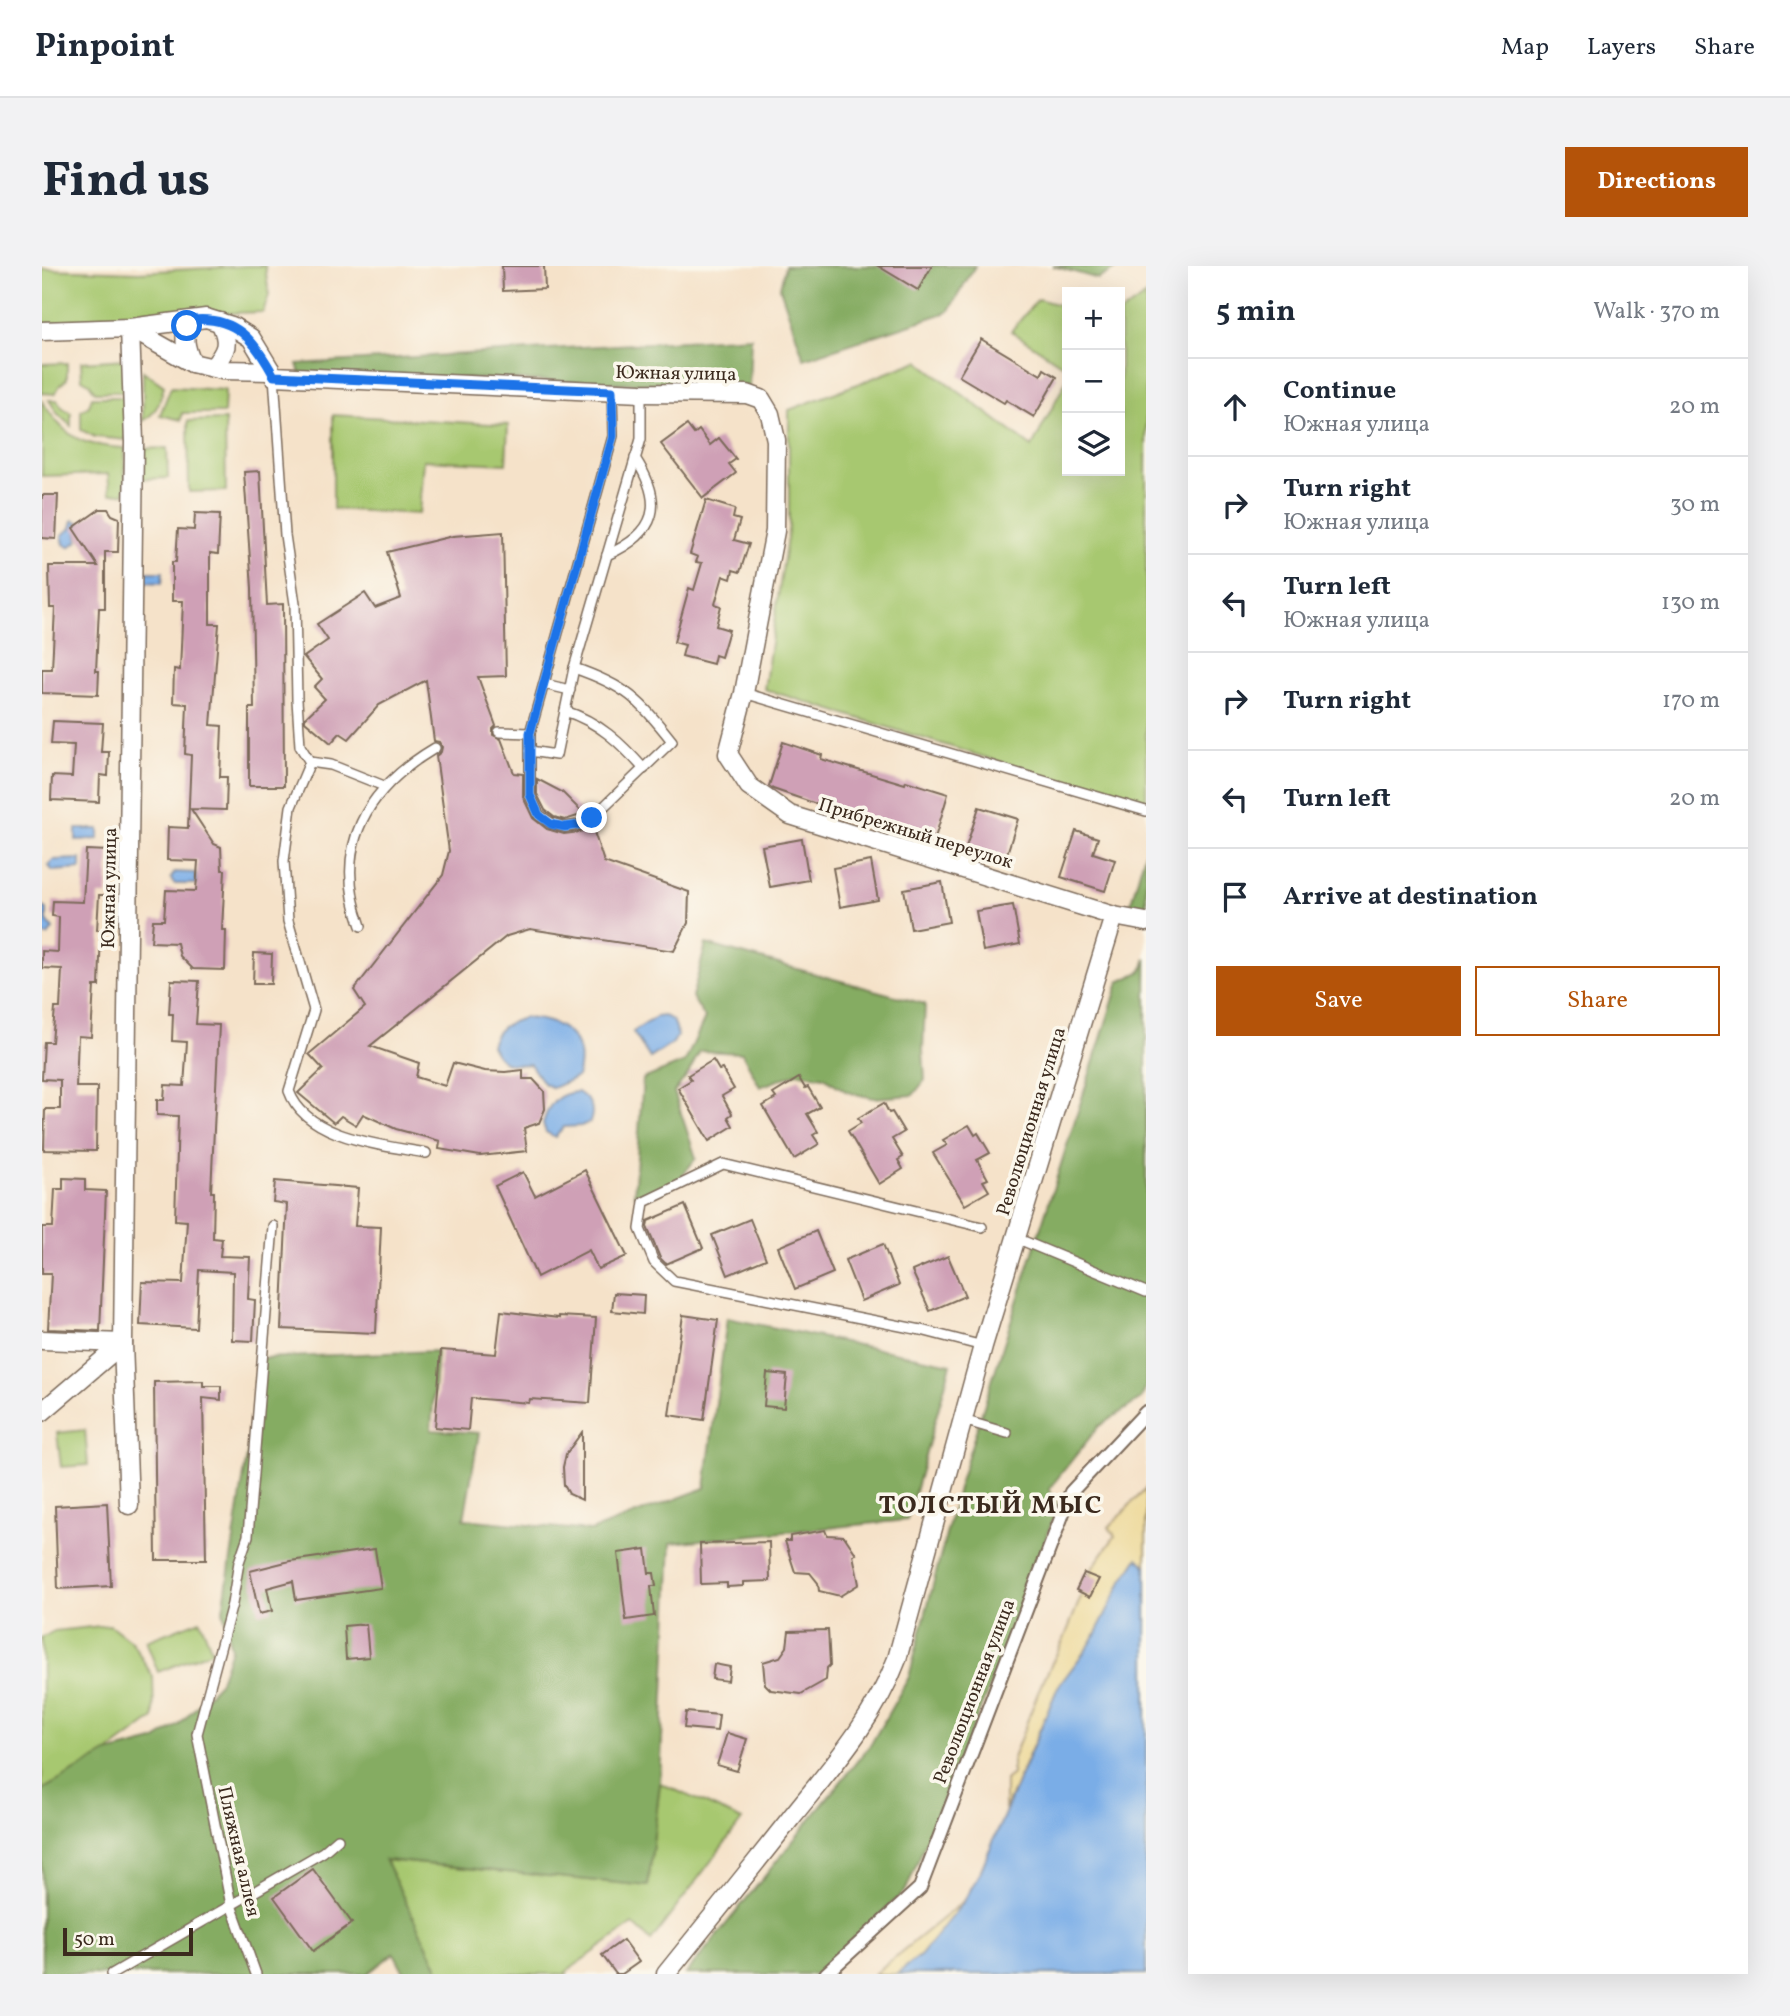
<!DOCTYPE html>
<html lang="en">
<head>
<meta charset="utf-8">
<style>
	body { margin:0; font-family:Vollkorn,serif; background:#f2f2f3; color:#1f2937 }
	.controls { position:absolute; right:21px; top:21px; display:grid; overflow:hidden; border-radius:0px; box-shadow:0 7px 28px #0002 }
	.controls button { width:63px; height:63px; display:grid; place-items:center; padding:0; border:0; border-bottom:2px solid #e0e1e3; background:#fff; color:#1f2937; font:35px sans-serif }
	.scale { position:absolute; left:21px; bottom:18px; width:130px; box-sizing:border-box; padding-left:7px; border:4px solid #3b2a1e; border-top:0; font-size:19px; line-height:24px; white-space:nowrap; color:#3b2a1e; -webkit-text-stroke:5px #fbf7ec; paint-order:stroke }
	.stop { position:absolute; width:21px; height:21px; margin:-16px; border:5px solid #1a73e8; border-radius:50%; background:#fff }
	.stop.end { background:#1a73e8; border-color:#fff; box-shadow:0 2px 7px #0008 }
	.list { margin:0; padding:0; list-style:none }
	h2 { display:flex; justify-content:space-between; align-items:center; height:91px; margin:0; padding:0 28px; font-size:30px }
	h2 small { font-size:23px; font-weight:400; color:#747a83 }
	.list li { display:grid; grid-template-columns:46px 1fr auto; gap:21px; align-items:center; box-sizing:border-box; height:98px; padding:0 28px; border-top:2px solid #e0e1e3 }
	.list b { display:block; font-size:26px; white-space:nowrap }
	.list p { margin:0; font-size:23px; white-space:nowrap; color:#747a83 }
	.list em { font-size:23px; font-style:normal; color:#747a83 }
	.actions { display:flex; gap:14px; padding:21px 28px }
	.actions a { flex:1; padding:16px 0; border:2px solid #b45309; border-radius:0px; text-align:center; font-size:24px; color:#b45309 }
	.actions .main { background:#b45309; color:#fff }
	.icon { flex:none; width:38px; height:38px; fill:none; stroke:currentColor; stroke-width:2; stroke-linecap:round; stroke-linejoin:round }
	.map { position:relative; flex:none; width:1104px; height:1708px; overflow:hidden; border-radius:0px }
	header { display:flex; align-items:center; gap:42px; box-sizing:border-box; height:98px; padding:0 35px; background:#fff; border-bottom:2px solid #e0e1e3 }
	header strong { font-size:33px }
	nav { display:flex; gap:38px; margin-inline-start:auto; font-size:24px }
	.intro { display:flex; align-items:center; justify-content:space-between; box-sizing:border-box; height:168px; padding:0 42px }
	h1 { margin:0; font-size:49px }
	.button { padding:18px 32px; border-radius:0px; background:#b45309; color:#fff; font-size:24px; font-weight:700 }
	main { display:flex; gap:42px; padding:0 42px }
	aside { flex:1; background:#fff; border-radius:0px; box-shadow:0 7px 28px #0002 }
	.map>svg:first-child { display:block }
	.green { fill:#a7c870; stroke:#717947; stroke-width:2 }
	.forest { fill:#85ac62; stroke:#606b40; stroke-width:2 }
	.sand { fill:#eeda9e; stroke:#94825e; stroke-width:2 }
	.water { fill:#7aade7; stroke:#5a6c82; stroke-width:2 }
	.building { fill:#cfa0b6 }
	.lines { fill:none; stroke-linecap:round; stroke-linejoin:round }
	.service-casing { stroke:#7c6a5a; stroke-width:12 }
	.pedestrian-casing { stroke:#7c6a5a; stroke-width:16 }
	.minor-casing { stroke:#7c6a5a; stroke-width:21 }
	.service { stroke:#fff; stroke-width:9 }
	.pedestrian { stroke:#fff; stroke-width:12 }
	.minor { stroke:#fff; stroke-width:18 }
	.route { stroke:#1a73e8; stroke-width:9 }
	.labels { text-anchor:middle; stroke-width:7; stroke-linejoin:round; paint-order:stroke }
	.street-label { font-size:19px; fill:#3b2a1e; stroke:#fbf7ec }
	.district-label { font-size:26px; font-weight:bold; letter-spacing:2px; fill:#3b2a1e; stroke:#fbf7ec }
</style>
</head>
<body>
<header>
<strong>Pinpoint</strong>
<nav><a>Map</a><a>Layers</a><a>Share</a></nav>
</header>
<div class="intro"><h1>Find us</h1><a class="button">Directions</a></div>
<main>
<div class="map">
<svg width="1104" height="1708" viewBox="0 0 1104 1708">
	<rect width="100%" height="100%" fill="#fbf7ec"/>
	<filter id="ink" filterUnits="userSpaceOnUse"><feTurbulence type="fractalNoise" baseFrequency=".0143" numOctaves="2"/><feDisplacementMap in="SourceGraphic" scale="14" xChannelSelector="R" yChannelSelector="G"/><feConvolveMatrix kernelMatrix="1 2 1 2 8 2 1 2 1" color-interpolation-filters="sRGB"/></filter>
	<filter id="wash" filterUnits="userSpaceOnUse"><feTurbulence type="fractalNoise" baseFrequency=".00686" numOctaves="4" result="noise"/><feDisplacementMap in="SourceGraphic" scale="28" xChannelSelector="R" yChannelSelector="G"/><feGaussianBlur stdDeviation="1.57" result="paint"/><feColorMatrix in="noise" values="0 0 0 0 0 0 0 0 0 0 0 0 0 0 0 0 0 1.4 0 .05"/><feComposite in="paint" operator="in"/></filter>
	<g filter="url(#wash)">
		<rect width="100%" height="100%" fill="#f5e2c9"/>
		<!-- green -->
		<g class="green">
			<polygon points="204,0 223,0 227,29 221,46 124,49 0,58 0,3 97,6"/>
			<polygon points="1104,29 1104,541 722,423 747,259 747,144 876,95 990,181 1025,113 1025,205 1078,205 1078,48"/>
			<polygon points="996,33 1025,41 1025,102 969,65"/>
			<polygon points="84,93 88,126 53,126 47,117 40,113 39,96"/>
			<polygon points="25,97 25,113 18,119 13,128 0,127 0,98"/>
			<path d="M101,105L122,120C118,135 115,147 101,155Z"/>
			<polygon points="129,121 183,124 182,147 140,147 139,154 118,149"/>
			<polygon points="50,131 86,131 84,174 53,171 39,164 39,145 47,140"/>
			<polygon points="7,134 15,134 21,142 29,147 29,160 16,148"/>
			<path d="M0,135C23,172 39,180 83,182V227L68,228L66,208L0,210Z"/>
			<polygon points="291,149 466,159 464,198 381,194 377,248 291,243"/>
			<polygon points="183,154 184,225 147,226 146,155"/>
			<polygon points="125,182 126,212 99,213 98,183"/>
			<polygon points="43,1164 46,1199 19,1201 15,1167"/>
			<polygon points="158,1354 170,1385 116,1406 104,1375"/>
			<polygon points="68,1359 90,1376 111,1411 112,1452 65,1487 0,1524 0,1372 12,1365"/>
			<polygon points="618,1517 700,1554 609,1675 591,1658 524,1706 525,1708 399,1708 342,1594 606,1620"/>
		</g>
		<!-- forest -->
		<g class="forest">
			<polygon points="743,0 933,0 906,46 762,93 738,22"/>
			<polygon points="1011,0 1078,0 1056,13"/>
			<polygon points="709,71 707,121 258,107 255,98"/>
			<polygon points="1104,583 1104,648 1087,644"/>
			<polygon points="664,678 883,738 881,785 883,814 871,829 831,832 805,826 782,811 755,807 718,821 700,787 658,785 646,808 632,826 654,892 632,920 592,929 601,813 643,796 663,752 650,731"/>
			<polygon points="1104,692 1104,1120 1099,1133 1057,1160 1007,1223 1016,1240 949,1417 864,1624 776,1708 644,1708 829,1478 867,1411 918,1215 1077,716 1100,705"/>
			<polygon points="685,1052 909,1098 865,1254 629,1277 618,1517 606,1620 343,1594 399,1708 363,1708 352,1687 325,1708 0,1708 0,1524 65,1487 112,1475 137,1459 177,1417 189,1383 181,1344 220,1092 395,1085 389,1164 437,1167 422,1253 549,1265 663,1222"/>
		</g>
		<!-- sand -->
		<g class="sand">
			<polygon points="1104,1222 1104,1300 1095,1293 1080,1316 1049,1377 1016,1421 963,1544 963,1514 970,1508 970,1495 999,1419 1022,1373 1051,1301 1073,1270 1067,1261"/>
			<polygon points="923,1634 879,1689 855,1708 832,1708"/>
		</g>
		<!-- water -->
		<g class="water">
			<polygon points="31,254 37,256 34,264 36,275 27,281 22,278 20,269 29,262"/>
			<polygon points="103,306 121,306 120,317 102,316"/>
			<polygon points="34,563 57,563 57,573 34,574"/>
			<polygon points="39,593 39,603 11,605 6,599 11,594"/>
			<polygon points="133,606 153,607 154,618 132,618 129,612"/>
			<polygon points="0,640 5,643 5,655 11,663 6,670 0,669"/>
			<path d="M621,750C632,752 635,760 635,770L631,777L608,792L591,766L614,751Z"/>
			<path d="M481,752C517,753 547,770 535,811L511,822L501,817L488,798C467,800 458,798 449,779C455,761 464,758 481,752Z"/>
			<path d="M536,826C549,835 553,842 548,856L539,860L522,861L513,871L504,866L501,858C506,838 515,827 536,826Z"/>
			<polygon points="1096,1292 1104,1300 1104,1708 855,1708 879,1689 923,1634 939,1604 1016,1421 1049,1377 1080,1316"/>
		</g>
		<g id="blocks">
			<!-- building -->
			<g class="building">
				<polygon points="460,0 502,0 503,23 461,25"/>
				<polygon points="836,0 890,0 876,24"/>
				<polygon points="939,73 999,109 1002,103 1015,111 992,151 964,134 962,137 917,110"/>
				<polygon points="645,159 652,168 657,164 668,179 677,172 694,193 687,198 694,207 661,232 619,178"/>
				<polygon points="218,205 225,339 241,338 242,520 207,520 207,442 212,442 210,322 202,206"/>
				<polygon points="0,229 16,229 14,273 0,272"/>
				<polygon points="664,234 693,243 691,252 698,254 692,274 707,278 698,306 691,304 689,313 681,310 673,338 679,340 674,360 687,364 679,391 673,389 671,398 640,390 643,379 632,376 647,322 652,324 660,297 654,296 656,291 648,288"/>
				<polygon points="58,243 66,243 70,249 77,252 76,286 63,286 63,342 57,342 54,405 57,405 56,429 0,427 0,403 10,403 13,342 8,342 7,300 56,300 31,262"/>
				<polygon points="153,247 178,248 176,288 168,287 168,358 177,358 169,459 180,460 178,511 185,511 184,544 149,543 172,578 179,581 180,604 183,604 180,664 184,664 183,704 151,703 138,690 135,677 109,676 111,654 122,654 124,624 154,625 156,595 125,594 126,561 146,562 149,489 143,488 145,438 131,437 132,403 138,404 141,335 130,335 130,296 134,296 136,263 152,264"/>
				<polygon points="461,266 464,410 436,411 454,460 451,463 451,469 459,473 472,507 481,508 481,531 491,552 505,563 522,568 538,566 550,560 562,596 647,626 646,657 632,685 488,663 465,670 328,780 377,797 374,811 403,820 411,797 443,805 463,806 481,804 481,813 491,813 502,825 503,843 497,857 482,862 485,885 438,890 397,883 398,875 354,863 321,848 314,859 299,850 292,857 256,827 281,803 267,788 323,741 312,724 401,609 407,585 394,490 399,486 400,481 397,476 392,475 384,414 337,439 307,473 298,467 289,477 263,455 263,452 283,433 272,421 280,413 262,391 286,374 275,358 323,327 333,342 359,332 345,286 411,270"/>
				<polygon points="11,455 61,457 59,486 67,486 66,510 58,509 57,536 9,534 10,510 30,511 32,479 9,478"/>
				<polygon points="741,476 780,489 779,493 863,518 864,515 906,528 893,572 789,543 731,523 727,520"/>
				<polygon points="495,513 520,526 542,548 523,554 512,551 503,544 495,528"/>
				<polygon points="937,541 976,553 963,594 924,581"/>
				<polygon points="1034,565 1056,572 1051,587 1073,594 1063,625 1019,611"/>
				<polygon points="760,573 767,614 728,621 720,580"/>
				<polygon points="44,584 67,585 65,629 57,629 55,664 59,664 57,720 52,720 49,771 36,770 34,821 55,821 54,885 2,884 3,843 18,843 18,814 0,813 2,776 10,776 13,742 18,742 20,703 0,702 0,685 16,686 17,651 10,650 11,635 41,636"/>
				<polygon points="829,595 836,634 798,641 791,602"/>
				<polygon points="900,616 907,656 869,663 862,623"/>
				<polygon points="971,639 978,678 941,685 934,645"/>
				<polygon points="212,687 230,688 229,718 211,718"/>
				<polygon points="129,714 157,715 154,758 177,759 169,926 172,926 171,972 180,973 178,990 208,991 206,1033 213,1034 211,1075 190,1074 191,1006 157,1004 154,1062 98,1059 100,1016 141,1017 145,955 133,954 136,850 115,849 115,834 122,834 123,819 142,820 145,776 130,775 131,748 127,748"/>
				<polygon points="671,794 677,804 680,803 692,823 680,830 690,848 686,851 691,860 667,875 636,822 649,814 646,809"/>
				<polygon points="757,812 763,822 766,821 778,841 765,848 776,866 771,869 777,878 752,893 721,840 734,832 731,828"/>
				<polygon points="842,837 847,847 850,846 862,866 850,873 861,891 856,894 861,903 837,918 806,865 819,857 816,852"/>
				<polygon points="927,859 933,869 936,867 948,887 935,894 946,913 941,915 947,925 923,939 891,887 905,879 901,874"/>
				<polygon points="543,904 585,990 556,1003 547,984 495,1011 453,920 481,906 493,930"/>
				<polygon points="21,912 43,913 43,924 64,925 58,1065 6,1063 9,1008 0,1008 0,961 11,961 13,923 21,923"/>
				<polygon points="233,915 316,922 313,960 339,961 334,1067 239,1063 245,938 231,936"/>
				<polygon points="643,939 661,982 624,998 618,992 605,961 606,955"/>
				<polygon points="708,953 724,993 686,1009 670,969"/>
				<polygon points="774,965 791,1007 753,1023 736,981"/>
				<polygon points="841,978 857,1019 819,1035 803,994"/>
				<polygon points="906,990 923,1030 888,1045 870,1005"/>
				<polygon points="572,1027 602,1029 601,1048 570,1045"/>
				<polygon points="459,1045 517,1052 517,1050 554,1052 548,1137 488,1133 487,1137 429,1132 426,1164 393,1161 399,1084 454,1088"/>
				<polygon points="641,1049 676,1054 662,1154 627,1149"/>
				<polygon points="725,1107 745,1109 742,1142 722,1140"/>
				<polygon points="161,1115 161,1120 179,1120 179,1134 161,1132 164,1294 114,1294 112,1116"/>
				<polygon points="540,1166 540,1234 527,1228 522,1219 521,1201 524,1188"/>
				<polygon points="65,1237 69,1320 16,1323 13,1240"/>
				<polygon points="783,1264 785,1269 802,1270 814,1288 811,1289 817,1318 798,1330 777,1325 776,1317 768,1307 753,1306 743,1275 748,1275 748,1270"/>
				<polygon points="727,1276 728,1315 701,1316 701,1320 685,1321 685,1317 659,1318 658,1278"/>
				<polygon points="333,1283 339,1322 254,1334 251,1315 225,1322 230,1345 217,1348 208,1305 248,1295"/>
				<polygon points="604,1283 607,1307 612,1307 614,1320 609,1320 612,1350 584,1354 576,1287"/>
				<polygon points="1042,1307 1057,1313 1048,1331 1034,1324"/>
				<polygon points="324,1358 327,1391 304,1393 302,1360"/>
				<polygon points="786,1364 788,1399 785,1402 784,1414 759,1428 729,1424 723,1418 721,1396 738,1391 745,1381 747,1365"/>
				<polygon points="672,1398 688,1401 686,1415 670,1413"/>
				<polygon points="644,1446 677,1449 675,1465 642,1462"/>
				<polygon points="685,1467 705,1473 695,1505 675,1499"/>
				<polygon points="271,1603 310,1657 271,1685 232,1631"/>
				<polygon points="581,1674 597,1696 580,1708 574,1708 560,1689"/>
			</g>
		</g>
	</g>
	<g filter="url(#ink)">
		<use href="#blocks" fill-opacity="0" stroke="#7c6a5a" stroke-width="2"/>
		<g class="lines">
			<!-- service casing -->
			<g class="service-casing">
				<g id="service">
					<polyline points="232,110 243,269 253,338 255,434 258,480 268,496"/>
					<path d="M599,127V173L532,402L523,445C557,456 579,477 602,503"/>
					<path d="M565,289C615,267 623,238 593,192"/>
					<path d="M532,402C584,420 597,433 630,475L550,552L537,559L523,561L509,557L497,549L488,529V467L571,170L570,126"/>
					<polyline points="502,418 528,424"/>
					<polyline points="702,427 1104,545"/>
					<polyline points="457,466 488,467"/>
					<polyline points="488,485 514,489 523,445"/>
					<path d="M342,520L289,499L268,496L249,541L242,595L246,655L272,744L247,825C264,873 341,879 384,887"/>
					<path d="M319,660C290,581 324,523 393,482"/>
					<polyline points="940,961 681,898 602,936 598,963 612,996 632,1015 879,1064 941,1080"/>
					<polyline points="974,972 1104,1026"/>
					<polyline points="921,1154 965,1167"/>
					<polyline points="70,1708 281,1586 296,1573"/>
					<polyline points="214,1708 189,1639 155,1468 190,1338 197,1296 206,1270 231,960"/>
				</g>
			</g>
			<!-- pedestrian casing -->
			<g class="pedestrian-casing">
				<polyline id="pedestrian" points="784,1708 878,1622 1029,1226 1104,1146"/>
			</g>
			<!-- minor casing -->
			<g class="minor-casing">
				<g id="minor">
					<path d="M149,54C140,70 143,81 150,97"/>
					<polyline points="88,62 150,97 180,104 229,105"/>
					<polyline points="0,65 88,62 164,52 190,60 209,72 232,110 599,127 705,128 719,133 728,148 734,174 733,265 702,427 686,488 707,520 748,549 1072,650 1104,656"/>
					<path d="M171,101C185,84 188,77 178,56"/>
					<polyline points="0,1074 81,1077 87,1239"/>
					<polyline points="0,1146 81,1077 92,176 88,62"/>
					<path d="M624,1708C666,1656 707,1605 748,1553C788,1503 832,1454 855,1393L941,1080L1072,650"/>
				</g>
			</g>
			<!-- service -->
			<use href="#service" class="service"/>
			<!-- pedestrian -->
			<use href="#pedestrian" class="pedestrian"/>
			<!-- minor -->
			<use href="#minor" class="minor"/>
		</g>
	</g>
	<g class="lines" filter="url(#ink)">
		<!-- route -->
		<path class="route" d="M145,60L149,54C194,49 213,75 232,110L570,125L571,170L488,467V529L497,549L509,558L523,561L537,559L550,552"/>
	</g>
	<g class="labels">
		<!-- street labels -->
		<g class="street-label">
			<text transform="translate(634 106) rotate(1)" y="7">Южная улица</text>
			<text transform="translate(874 566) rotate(17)" y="7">Прибрежный переулок</text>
			<text transform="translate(66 622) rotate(-89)" y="7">Южная улица</text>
			<text transform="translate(988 855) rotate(-73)" y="7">Революционная улица</text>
			<text transform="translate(931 1425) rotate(-69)" y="7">Революционная улица</text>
			<text transform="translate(198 1585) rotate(77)" y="7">Пляжная аллея</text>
		</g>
		<!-- district labels -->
		<g class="district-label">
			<text x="949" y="1247">ТОЛСТЫЙ МЫС</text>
		</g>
	</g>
</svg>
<div class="controls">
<button>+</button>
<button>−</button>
<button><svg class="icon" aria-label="layers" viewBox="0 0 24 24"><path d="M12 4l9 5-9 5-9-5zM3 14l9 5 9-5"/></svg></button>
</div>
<div class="scale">50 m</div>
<div class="stop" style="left:145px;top:60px"></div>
<div class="stop end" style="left:550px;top:552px"></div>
</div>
<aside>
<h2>5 min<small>Walk · 370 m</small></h2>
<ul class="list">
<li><svg class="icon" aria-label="ahead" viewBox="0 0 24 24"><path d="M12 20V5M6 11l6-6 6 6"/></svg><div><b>Continue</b><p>Южная улица</p></div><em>20 m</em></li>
<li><svg class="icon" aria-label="right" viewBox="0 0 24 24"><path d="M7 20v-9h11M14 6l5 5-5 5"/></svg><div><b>Turn right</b><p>Южная улица</p></div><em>30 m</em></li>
<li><svg class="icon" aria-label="left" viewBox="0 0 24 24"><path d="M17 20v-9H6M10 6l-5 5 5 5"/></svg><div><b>Turn left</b><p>Южная улица</p></div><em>130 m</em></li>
<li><svg class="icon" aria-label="right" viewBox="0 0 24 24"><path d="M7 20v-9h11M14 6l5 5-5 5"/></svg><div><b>Turn right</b></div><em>170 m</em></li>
<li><svg class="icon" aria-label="left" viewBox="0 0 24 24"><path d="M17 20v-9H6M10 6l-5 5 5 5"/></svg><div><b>Turn left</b></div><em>20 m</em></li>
<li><svg class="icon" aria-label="arrive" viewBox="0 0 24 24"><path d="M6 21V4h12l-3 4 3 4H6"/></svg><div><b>Arrive at destination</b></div></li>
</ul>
<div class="actions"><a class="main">Save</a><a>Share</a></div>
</aside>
</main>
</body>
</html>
